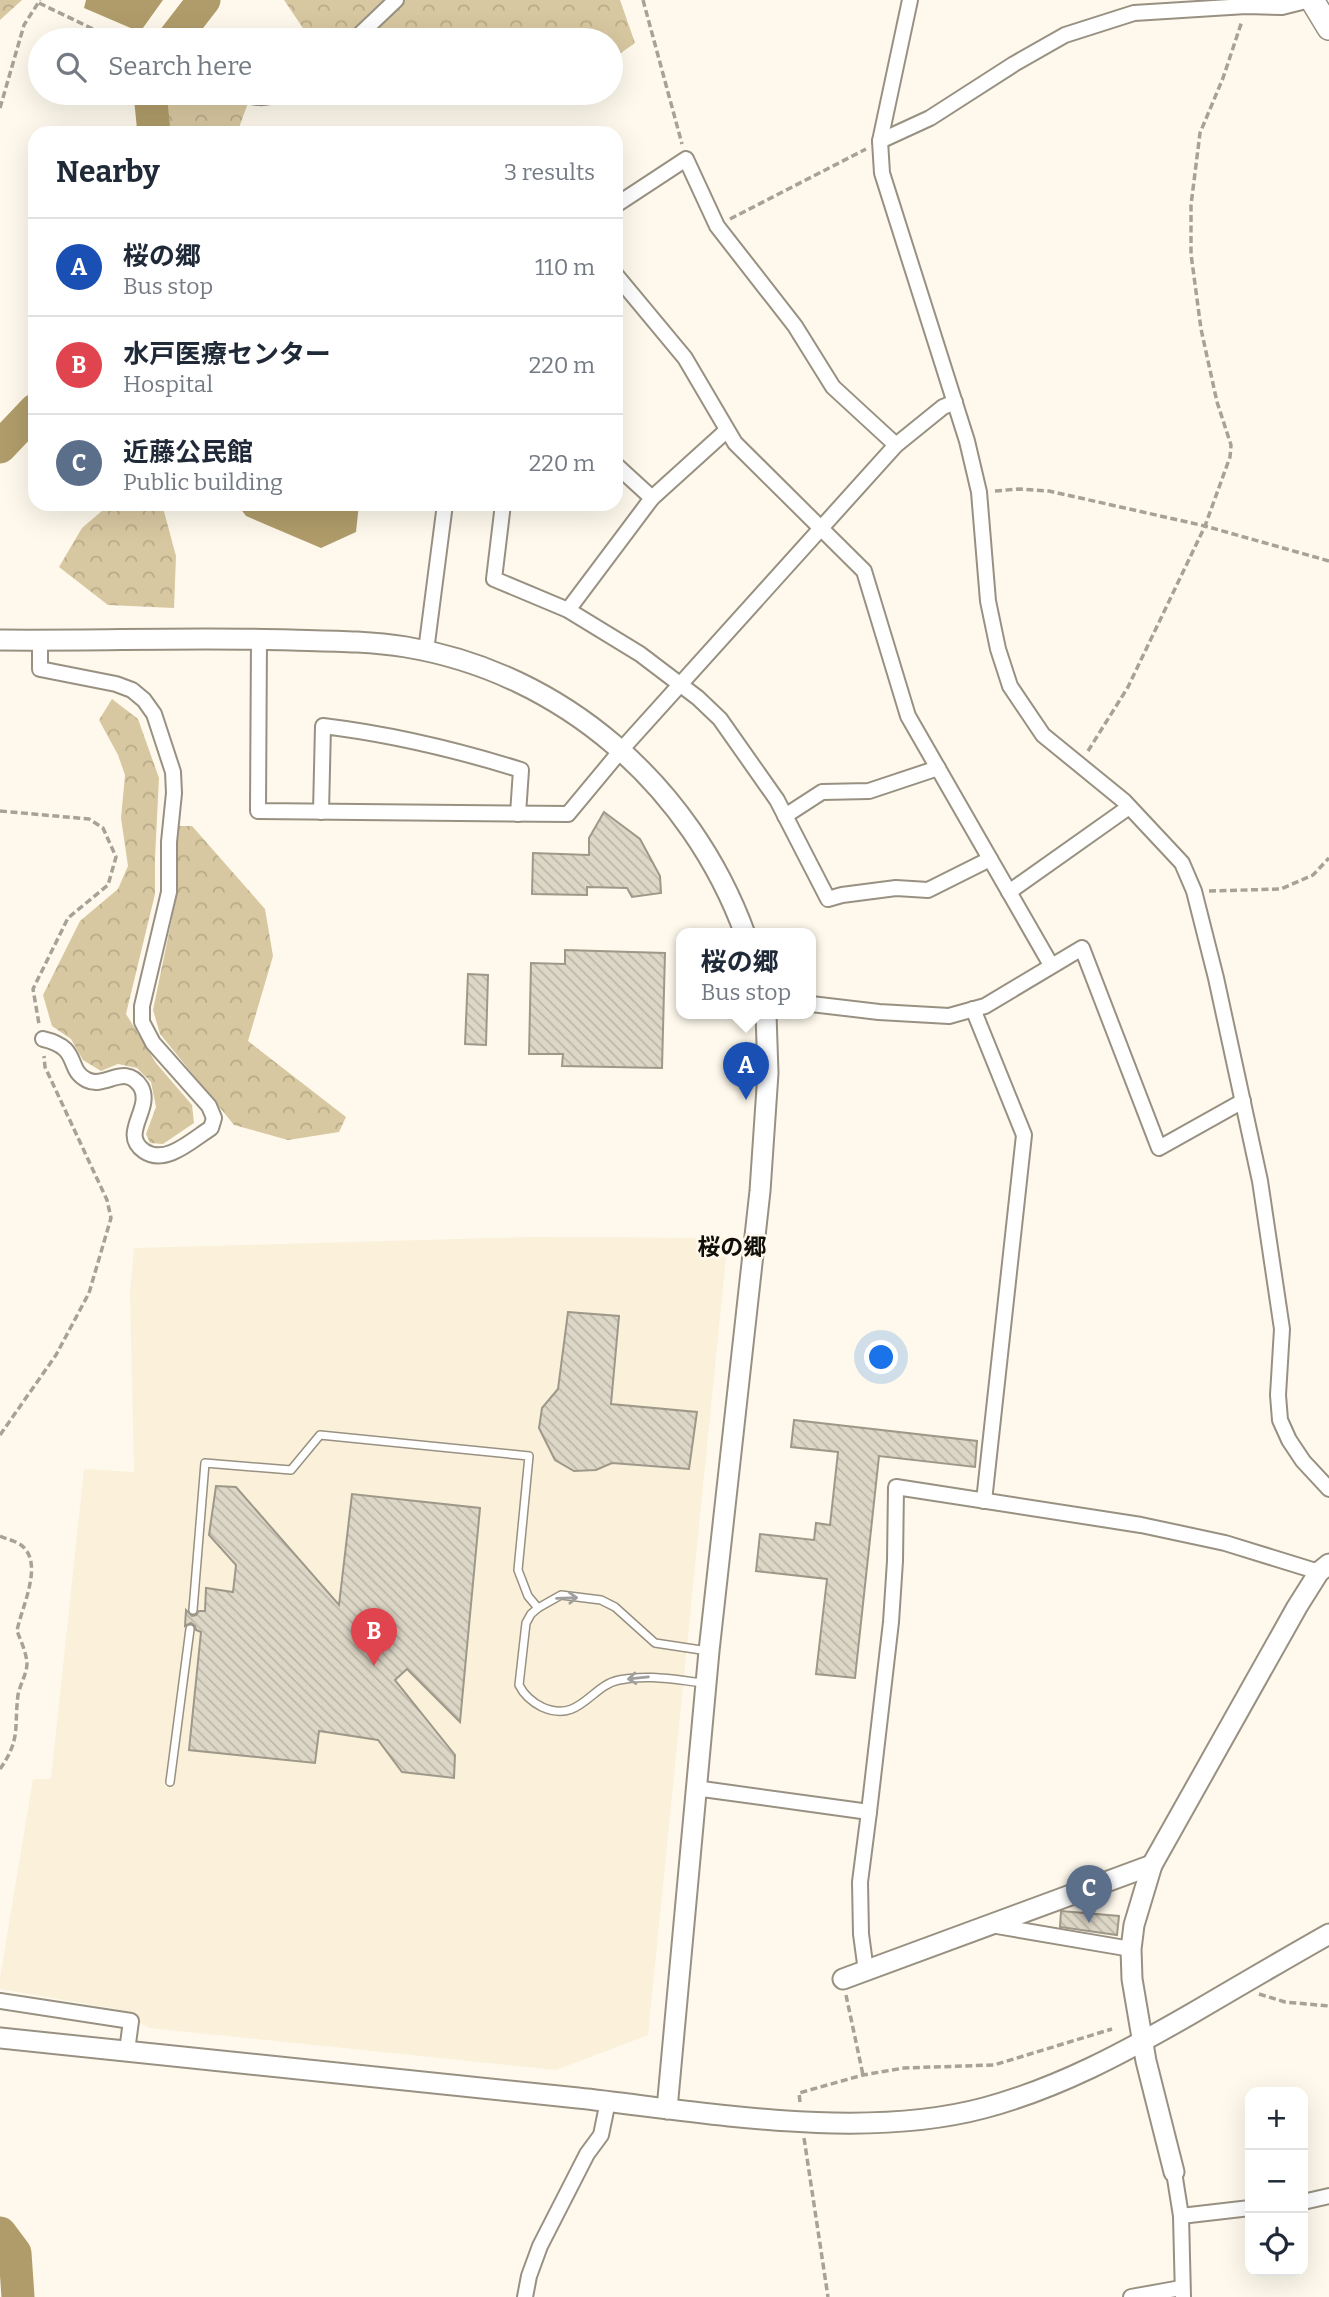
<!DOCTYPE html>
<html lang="en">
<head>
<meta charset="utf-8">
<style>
	body { margin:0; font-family:Bitter,"Noto Sans JP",serif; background:#f6f6f7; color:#1f2937 }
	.controls { position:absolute; right:21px; bottom:21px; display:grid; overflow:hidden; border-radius:14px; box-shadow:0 7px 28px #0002 }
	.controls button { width:63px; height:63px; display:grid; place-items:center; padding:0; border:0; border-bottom:2px solid #e0e1e3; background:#fff; color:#1f2937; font:35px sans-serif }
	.you { position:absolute; left:882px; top:1358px; width:24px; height:24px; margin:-18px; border:5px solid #fff; border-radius:50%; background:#1a73e8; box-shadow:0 0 0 10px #1a73e833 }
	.badge { display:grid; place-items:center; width:46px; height:46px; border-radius:50%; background:#7949c1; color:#fff; font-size:23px; font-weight:700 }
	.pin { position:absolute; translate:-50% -58px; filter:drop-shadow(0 2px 4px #0008) }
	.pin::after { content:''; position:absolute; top:37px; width:24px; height:21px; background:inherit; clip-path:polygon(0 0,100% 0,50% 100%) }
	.popup { position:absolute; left:676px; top:928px; width:140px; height:91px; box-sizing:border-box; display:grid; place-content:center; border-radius:14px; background:#fff; filter:drop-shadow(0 2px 5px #0005); font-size:23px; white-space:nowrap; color:#747a83 }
	.popup b { font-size:26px; color:#1f2937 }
	.popup::after { content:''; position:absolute; left:50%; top:100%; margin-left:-14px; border:14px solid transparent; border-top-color:#fff }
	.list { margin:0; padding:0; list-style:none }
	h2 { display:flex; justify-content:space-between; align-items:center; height:91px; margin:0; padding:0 28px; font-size:30px }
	h2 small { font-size:23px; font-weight:400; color:#747a83 }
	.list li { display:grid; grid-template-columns:46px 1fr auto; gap:21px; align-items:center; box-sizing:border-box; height:98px; padding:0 28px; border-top:2px solid #e0e1e3 }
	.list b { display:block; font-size:26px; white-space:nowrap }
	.list p { margin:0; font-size:23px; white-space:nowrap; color:#747a83 }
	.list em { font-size:23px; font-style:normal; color:#747a83 }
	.icon { flex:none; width:38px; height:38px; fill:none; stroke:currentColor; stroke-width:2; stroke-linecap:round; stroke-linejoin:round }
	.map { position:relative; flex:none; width:1329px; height:2297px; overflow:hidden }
	.search { position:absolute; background:#fff; box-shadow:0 7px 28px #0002; left:28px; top:28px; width:595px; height:77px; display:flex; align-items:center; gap:18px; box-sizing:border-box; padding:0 24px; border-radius:38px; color:#747a83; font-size:26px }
	.panel { position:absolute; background:#fff; box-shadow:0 7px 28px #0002; left:28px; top:126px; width:595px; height:385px; border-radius:21px }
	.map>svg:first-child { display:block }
	.built { fill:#fbf1da }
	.forest { fill:url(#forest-crowns) }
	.water { fill:#b09c6a }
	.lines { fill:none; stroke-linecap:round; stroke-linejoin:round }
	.river { stroke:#b09c6a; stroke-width:33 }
	.building { fill:url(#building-back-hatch); stroke:#9e9889; stroke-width:2 }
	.lane-casing { stroke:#989182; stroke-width:10 }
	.street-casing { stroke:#989182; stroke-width:18 }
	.secondary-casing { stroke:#989182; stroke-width:23 }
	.primary-casing { stroke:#989182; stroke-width:26 }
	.path { stroke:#a6a298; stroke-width:3.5; stroke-dasharray:7 3.5; stroke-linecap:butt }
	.lane { stroke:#fff; stroke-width:7 }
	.street { stroke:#fff; stroke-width:14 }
	.secondary { stroke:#fff; stroke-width:19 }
	.primary { stroke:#fff; stroke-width:23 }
	.oneway { stroke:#a09f9d }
	.labels { text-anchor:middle; stroke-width:5; stroke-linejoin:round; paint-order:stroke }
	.quarter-label { font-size:23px; font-weight:bold; fill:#110f09; stroke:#fef9ec }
</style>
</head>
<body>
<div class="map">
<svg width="1329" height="2297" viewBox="0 0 1329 2297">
	<defs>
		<pattern id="forest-crowns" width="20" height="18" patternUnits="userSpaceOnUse" patternTransform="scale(1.75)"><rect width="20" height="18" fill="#d8c8a1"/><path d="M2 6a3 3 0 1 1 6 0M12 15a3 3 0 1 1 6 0" fill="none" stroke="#b8ab89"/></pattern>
		<pattern id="building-back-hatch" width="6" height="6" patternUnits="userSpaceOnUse" patternTransform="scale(1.75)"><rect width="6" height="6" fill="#ddd7c7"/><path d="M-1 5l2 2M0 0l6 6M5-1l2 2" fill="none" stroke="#bdb7aa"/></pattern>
	</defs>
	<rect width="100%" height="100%" fill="#fef9ec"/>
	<!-- built -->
	<polygon class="built" points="532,1237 728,1238 648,2035 556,2070 149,2028 116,2009 0,1989 0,1978 33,1779 51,1779 84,1469 134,1472 130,1293 134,1248"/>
	<!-- forest -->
	<g class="forest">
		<polygon points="0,0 22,0 0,20"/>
		<polygon points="284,0 620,0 635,43 611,60 611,40 311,40"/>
		<polygon points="164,93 217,93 248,103 237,133 158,133"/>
		<polygon points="110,504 162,504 176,556 174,608 108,605 59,567 82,528"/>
		<polygon points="112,699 138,719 159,778 155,858 155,894 126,1014 156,1063 192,1105 194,1123 163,1144 150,1143 146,1134 156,1107 151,1082 137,1068 118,1064 101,1071 83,1060 71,1039 52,1026 43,995 80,921 118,889 128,866 121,818 125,775 118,755 99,720"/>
		<polygon points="177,826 192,826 265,909 273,956 248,1041 346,1117 339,1132 288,1140 234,1125 160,1034 153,1010 178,889"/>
	</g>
	<!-- water -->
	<g class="water">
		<polygon points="86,0 163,0 140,32 84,8"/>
		<polygon points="237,504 359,504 356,532 321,548 246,516"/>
	</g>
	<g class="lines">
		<!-- river -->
		<g class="river">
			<polyline points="173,40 204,0"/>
			<polyline points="150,93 154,133"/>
			<polyline points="0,447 35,410"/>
			<polyline points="0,2233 15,2253 18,2297"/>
		</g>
	</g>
	<!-- building -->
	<g class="building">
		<polygon points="604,812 640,839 660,876 661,893 632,897 627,888 587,887 587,895 532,894 533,853 589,855 589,838"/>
		<polygon points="565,950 665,953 662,1068 562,1066 563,1054 529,1054 531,963 565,964"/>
		<polygon points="468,974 488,975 486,1045 465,1044"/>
		<polygon points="568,1312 619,1316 611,1404 697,1412 689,1469 612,1463 596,1470 574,1471 555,1460 539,1428 542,1408 558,1389"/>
		<polygon points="794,1420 977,1441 975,1467 879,1456 855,1678 816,1674 827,1579 756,1571 760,1534 814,1540 816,1523 830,1525 838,1452 791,1447"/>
		<polygon points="216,1486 236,1487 339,1605 352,1494 480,1508 460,1722 407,1669 395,1680 455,1755 454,1778 402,1772 378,1740 319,1731 315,1763 189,1750 201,1632 196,1630 195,1626 191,1623 185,1626 186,1610 192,1616 196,1615 199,1611 205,1611 206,1588 233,1592 236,1565 209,1535"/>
		<polygon points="1061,1911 1119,1916 1117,1935 1060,1927"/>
	</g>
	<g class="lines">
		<!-- lane casing -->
		<g class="lane-casing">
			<g id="lane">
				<polyline points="193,1610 205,1463 291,1470 320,1435 529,1456 518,1570 528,1596 538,1608"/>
				<path d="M705,1683C676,1680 648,1674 619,1680C591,1685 580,1724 542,1707C532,1702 524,1695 519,1685L526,1623L531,1614L538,1608L561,1595L601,1600L615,1607L655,1643L708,1651"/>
				<polyline points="170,1782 190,1629"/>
			</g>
		</g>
		<!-- street casing -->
		<g class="street-casing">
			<g id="street">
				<polyline points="910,0 880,141 882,173 967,441 979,492 988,601 998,649 1010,686 1043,735 1124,801 1182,863 1194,891 1216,978 1260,1181 1282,1329 1278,1395 1280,1420 1289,1440 1303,1461 1329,1489"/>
				<polyline points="354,40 396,0"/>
				<path d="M240,93C255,98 265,99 279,93"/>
				<polyline points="880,141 930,118 1014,64 1065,35 1134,13 1246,6 1282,7 1310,0"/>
				<polyline points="616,205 686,159 717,226 795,326 833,387 896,445"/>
				<polyline points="616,275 685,358 735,443 864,571 908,716 1051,965"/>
				<polyline points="616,465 652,498"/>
				<polyline points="503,504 494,579 568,610 640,654 698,698 720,719 777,800 828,899 842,895 896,888 928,890 990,859"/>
				<polyline points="568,610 652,498 726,431"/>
				<polyline points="259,639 258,811 568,814 622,749 896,445 943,407 955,402"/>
				<path d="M40,640V669L116,684L132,690L144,700L154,714L173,772L174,793L169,842V892L142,1006V1022L153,1043L209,1106L214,1118L211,1128C193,1139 166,1166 144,1151C119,1134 153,1109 141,1087C125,1062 106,1089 87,1080C65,1069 82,1048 43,1039"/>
				<polyline points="426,651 445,504"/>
				<path d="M321,812L323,726C390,734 457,750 521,770L518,814"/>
				<polyline points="785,816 822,792 869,791 938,768"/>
				<polyline points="1009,892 1129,807"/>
				<polyline points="811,1004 879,1012 949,1016 985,1006 1082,948 1159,1148 1243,1101"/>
				<polyline points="973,1009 1024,1135 984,1501"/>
				<polyline points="695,1788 869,1812 891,1622 895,1561 896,1487 1141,1525 1225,1543 1319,1572"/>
				<polyline points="991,1925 1131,1949"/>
				<polyline points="866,1971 861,1934 860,1882 869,1812"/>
				<polyline points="0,2001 131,2021 127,2051"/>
				<polyline points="1174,2172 1181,2216 1183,2297"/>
				<polyline points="1303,2202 1329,2196"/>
				<polyline points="1181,2216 1250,2208"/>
				<polyline points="525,2297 529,2276 540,2246 587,2154 601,2135 608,2101"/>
				<polyline points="1131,2297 1181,2288"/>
			</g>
		</g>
		<!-- secondary casing -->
		<g class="secondary-casing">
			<g id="secondary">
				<path d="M0,640C97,641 194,637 291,640C329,641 368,641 406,647C563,673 691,786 745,934"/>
				<polyline points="843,1979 1152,1865"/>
				<path d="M0,2038C193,2058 386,2078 578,2098C705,2112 860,2141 984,2108C1059,2088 1125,2052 1191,2014C1237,1987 1283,1960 1329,1934"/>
				<polyline points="667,2109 709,1651 760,1191 768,1073 766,1014"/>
				<polyline points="1174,2172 1146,2061 1132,1979 1131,1949 1134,1925 1152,1865 1297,1607 1319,1572 1329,1564"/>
			</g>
		</g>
		<!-- primary casing -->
		<g class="primary-casing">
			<polyline id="primary" points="1312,0 1329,28"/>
		</g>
		<!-- path -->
		<g class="path">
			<polyline points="643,0 682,144"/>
			<polyline points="39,3 116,40"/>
			<polyline points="0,108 24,25 40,0"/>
			<polyline points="730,219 866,149"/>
			<polyline points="995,491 1019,489 1049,491 1205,526 1329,561"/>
			<polyline points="1088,751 1128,687 1205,526 1230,457 1231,445 1217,402 1201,329 1191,254 1191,205 1200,133 1223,78 1242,21"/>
			<polyline points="0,811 89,819 103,828 116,857 108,885 68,918 33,989 39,1024"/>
			<polyline points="1209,891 1281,889 1313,875 1329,858"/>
			<polyline points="0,1435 56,1355 89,1293 111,1218 107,1200 45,1067 44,1056"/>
			<path d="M0,1536C6,1539 16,1541 21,1545C45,1563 21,1608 17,1631C21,1641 26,1652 27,1663C27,1674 20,1684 18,1695C14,1728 21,1739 0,1769"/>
			<polyline points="1259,1994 1285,2002 1329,2006"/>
			<polyline points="846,1995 863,2075"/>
			<polyline points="800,2102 799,2093 863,2075 904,2068 994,2065 1112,2029"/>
			<polyline points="804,2138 828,2297"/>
		</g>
		<!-- lane -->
		<use href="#lane" class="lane"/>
		<!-- street -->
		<use href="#street" class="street"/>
		<!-- secondary -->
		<use href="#secondary" class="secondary"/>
		<!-- primary -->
		<use href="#primary" class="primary"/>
	</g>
	<!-- one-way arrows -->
	<defs><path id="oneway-shaft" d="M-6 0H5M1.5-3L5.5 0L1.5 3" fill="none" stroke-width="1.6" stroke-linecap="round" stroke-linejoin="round" transform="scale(1.75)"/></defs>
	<g class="oneway">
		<use href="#oneway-shaft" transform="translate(567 1598) rotate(-2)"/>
		<use href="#oneway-shaft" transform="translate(638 1678) rotate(174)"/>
	</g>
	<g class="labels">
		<!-- quarter labels -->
		<g class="quarter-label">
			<text x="732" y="1255">桜の郷</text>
		</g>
	</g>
</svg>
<div class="controls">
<button>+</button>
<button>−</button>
<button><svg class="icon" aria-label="locate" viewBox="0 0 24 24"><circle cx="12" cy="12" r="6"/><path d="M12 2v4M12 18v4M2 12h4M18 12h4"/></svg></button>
</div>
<div class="you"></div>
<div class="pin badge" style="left:746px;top:1100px;background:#1a4fb4">A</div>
<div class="popup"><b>桜の郷</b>Bus stop</div>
<div class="pin badge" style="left:374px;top:1666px;background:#e0444e">B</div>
<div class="pin badge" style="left:1089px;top:1923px;background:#5c6f8a">C</div>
<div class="search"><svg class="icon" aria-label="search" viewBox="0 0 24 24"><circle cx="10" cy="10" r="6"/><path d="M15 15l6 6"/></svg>Search here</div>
<section class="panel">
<h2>Nearby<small>3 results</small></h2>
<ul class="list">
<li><span class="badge" style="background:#1a4fb4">A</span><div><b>桜の郷</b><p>Bus stop</p></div><em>110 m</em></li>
<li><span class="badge" style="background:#e0444e">B</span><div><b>水戸医療センター</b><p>Hospital</p></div><em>220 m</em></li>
<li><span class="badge" style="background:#5c6f8a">C</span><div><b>近藤公民館</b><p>Public building</p></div><em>220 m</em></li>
</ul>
</section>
</div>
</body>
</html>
